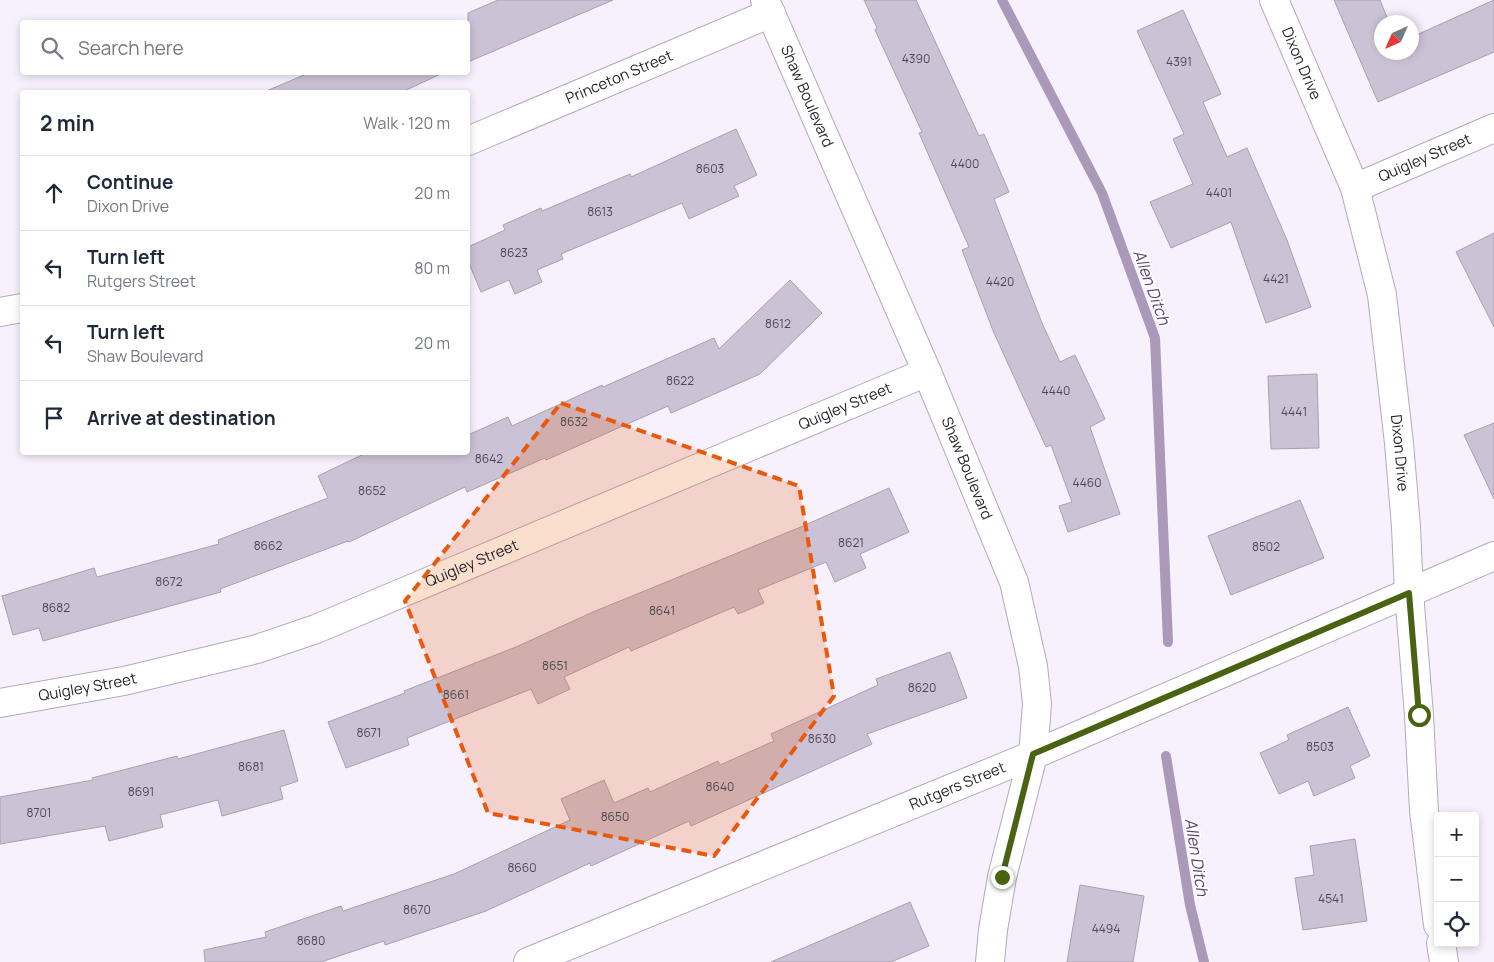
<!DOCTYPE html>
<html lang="en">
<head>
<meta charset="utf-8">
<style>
	body { margin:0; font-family:Manrope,sans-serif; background:#f6f6f7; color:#1f2937 }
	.controls { position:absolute; right:15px; bottom:15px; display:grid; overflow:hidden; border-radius:5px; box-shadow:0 2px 8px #0003 }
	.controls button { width:45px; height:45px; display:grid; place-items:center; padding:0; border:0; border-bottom:1px solid #e0e1e3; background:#fff; color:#1f2937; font:25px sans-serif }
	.compass { position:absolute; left:1374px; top:15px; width:45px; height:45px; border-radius:50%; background:#fff; box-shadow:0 2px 8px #0003; rotate:225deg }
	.stop { position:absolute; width:15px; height:15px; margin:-11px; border:4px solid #496313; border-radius:50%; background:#fff }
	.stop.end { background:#496313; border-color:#fff; box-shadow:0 1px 5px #0008 }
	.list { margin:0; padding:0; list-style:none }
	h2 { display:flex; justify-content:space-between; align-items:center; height:65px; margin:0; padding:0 20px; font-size:21px }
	h2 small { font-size:16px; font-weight:400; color:#747a83 }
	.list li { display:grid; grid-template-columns:32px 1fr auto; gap:15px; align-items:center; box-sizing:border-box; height:75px; padding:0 20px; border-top:1px solid #e0e1e3 }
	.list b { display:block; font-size:19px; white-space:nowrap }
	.list p { margin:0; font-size:16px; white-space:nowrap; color:#747a83 }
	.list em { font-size:16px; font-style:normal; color:#747a83 }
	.icon { flex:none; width:28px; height:28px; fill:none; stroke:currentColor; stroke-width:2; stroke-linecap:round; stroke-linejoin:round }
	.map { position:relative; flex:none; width:1494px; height:962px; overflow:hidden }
	.search { position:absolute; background:#fff; box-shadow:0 2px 8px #0003; left:20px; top:20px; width:450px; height:55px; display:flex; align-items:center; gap:12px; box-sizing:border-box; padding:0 18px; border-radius:5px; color:#747a83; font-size:19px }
	.panel { position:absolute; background:#fff; box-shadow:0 2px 8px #0003; left:20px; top:90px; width:450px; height:365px; border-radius:5px }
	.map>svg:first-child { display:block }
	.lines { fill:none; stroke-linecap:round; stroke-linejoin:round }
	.stream { stroke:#ab99ba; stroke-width:10 }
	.building { fill:#ccc2d5; stroke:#a99fb1 }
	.street-casing { stroke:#b3a9bb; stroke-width:30 }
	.street { stroke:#fff; stroke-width:28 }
	.route { stroke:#496313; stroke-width:6 }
	.marked { fill:#e8590c; fill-opacity:0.2; stroke:#e8590c; stroke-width:4; stroke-dasharray:10 6; stroke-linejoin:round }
	.labels { text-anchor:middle; stroke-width:4; stroke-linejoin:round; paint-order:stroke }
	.number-label { font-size:12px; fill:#4d4852 }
	.street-label { font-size:15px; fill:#231f26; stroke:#fff }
	.water-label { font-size:16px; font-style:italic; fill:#5d4271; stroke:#fff }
</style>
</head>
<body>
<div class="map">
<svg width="1494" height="962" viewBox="0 0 1494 962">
	<rect width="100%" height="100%" fill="#f7f1fd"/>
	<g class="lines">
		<!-- stream -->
		<g class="stream">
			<polyline points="1002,0 1102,193 1155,338 1168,642"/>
			<polyline points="1166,756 1190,905 1204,962"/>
		</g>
	</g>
	<!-- building -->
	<g class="building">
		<polygon points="498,0 613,0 468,62 468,13"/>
		<polygon points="864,0 916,0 979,136 984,134 1009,192 994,199 1042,323 1060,362 1075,355 1105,419 1090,427 1120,514 1068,532 1059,506 1072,502 1051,445 1046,447 994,333 962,250 969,247 919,133 922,132 875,30 877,28"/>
		<polygon points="1334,0 1380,0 1389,22 1382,22 1382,52 1412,52 1412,37 1494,0 1494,52 1378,102"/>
		<polygon points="1183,10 1221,94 1203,102 1227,157 1247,148 1287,240 1311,307 1266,323 1231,222 1171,248 1150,202 1193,184 1173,139 1184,134 1137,31"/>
		<polygon points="311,72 445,72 402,92 264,92"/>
		<polygon points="736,129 757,175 734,186 739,196 689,219 682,203 561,254 563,259 537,270 542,282 515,294 509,280 481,292 468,261 468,247 505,230 503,225 541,208 542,211 630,174 631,177"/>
		<polygon points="1494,233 1494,327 1456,252"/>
		<polygon points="790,280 822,313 760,374 671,413 668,406 546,460 545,458 467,492 465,487 349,542 348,541 220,589 221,592 43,641 39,628 13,635 2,596 94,568 97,577 219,544 218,540 328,498 318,476 368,452 468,452 468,435 508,417 512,426 602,385 603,387 714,338 719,349"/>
		<polygon points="1317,374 1319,448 1271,449 1268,376"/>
		<polygon points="1494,423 1494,499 1464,435"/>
		<polygon points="889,488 909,532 860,554 866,568 835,582 826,562 758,590 764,603 738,614 734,607 631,651 629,647 564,677 570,689 538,704 531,689 407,738 409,745 346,768 328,722 405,693 404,691 516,647 593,612 796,529"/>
		<polygon points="1300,500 1324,558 1231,595 1208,536"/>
		<polygon points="950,652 967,698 867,734 872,744 691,826 689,821 591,866 590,863 486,911 385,945 384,941 321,962 205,962 204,950 266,937 265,932 341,906 343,911 454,874 570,820 561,799 604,780 614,803 648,788 650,792 718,761 720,765 774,741 771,734 878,685 876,679"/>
		<polygon points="1348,707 1370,756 1350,766 1355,778 1314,796 1308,781 1279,794 1260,753 1289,740 1287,735"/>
		<polygon points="284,730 298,781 280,787 283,799 222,816 218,800 160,815 163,827 109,841 105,826 0,844 0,797 93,780 92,778 177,756 178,759"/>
		<polygon points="1355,839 1367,921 1303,930 1295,878 1314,875 1310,846"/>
		<polygon points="1080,885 1144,896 1133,962 1067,962"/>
		<polygon points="910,902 929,946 891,962 771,962"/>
	</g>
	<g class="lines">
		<!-- street casing -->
		<g class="street-casing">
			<g id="street">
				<path id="s1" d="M765,0L927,372L1014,582L1033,666L1037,704L1033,755L1002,877L993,930L990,962"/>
				<path id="s2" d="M1274,0L1355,188L1382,295L1399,443L1406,527L1409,593L1419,715L1424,811L1438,925"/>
				<path id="s3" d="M468,141L771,13"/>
				<path id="s4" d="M1355,188L1494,128"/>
				<polyline points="0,312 22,308"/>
				<path id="s5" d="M0,703L124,681L257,649L316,629L927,372"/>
				<polyline points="1441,943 1444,962"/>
				<path id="s6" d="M528,962L1033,755L1494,556"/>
			</g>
		</g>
		<!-- street -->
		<use href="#street" class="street"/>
	</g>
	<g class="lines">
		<!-- route -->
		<polyline class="route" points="1002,877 1033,754 1409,593 1419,715"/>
	</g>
	<!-- marked area -->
	<path class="marked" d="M561,403L799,486L834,696L714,856L488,813L405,601Z"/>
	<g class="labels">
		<!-- number labels -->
		<g class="number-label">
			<text x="916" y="63">4390</text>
			<text x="1179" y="66">4391</text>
			<text x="965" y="168">4400</text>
			<text x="710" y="173">8603</text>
			<text x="1219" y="197">4401</text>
			<text x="600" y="216">8613</text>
			<text x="514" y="257">8623</text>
			<text x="1276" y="283">4421</text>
			<text x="1000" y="286">4420</text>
			<text x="778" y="328">8612</text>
			<text x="680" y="385">8622</text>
			<text x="1056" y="395">4440</text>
			<text x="1294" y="416">4441</text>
			<text x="574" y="426">8632</text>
			<text x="489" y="463">8642</text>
			<text x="1087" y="487">4460</text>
			<text x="372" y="495">8652</text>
			<text x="851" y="547">8621</text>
			<text x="268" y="550">8662</text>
			<text x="1266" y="551">8502</text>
			<text x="169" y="586">8672</text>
			<text x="56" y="612">8682</text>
			<text x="662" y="615">8641</text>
			<text x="555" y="670">8651</text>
			<text x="922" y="692">8620</text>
			<text x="456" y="699">8661</text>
			<text x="369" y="737">8671</text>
			<text x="822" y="743">8630</text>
			<text x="1320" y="751">8503</text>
			<text x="251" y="771">8681</text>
			<text x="720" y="791">8640</text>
			<text x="141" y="796">8691</text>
			<text x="39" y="817">8701</text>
			<text x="615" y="821">8650</text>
			<text x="522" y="872">8660</text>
			<text x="1331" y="903">4541</text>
			<text x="417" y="914">8670</text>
			<text x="1106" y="933">4494</text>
			<text x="311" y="945">8680</text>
		</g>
		<!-- street labels -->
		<g class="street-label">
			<text dy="5" stroke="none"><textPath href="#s2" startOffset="69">Dixon Drive</textPath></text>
			<text dy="5" stroke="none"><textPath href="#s3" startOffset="164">Princeton Street</textPath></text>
			<text dy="5" stroke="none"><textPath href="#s1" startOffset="105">Shaw Boulevard</textPath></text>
			<text dy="5" stroke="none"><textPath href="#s4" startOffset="76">Quigley Street</textPath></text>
			<text dy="5" stroke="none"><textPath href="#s5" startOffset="899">Quigley Street</textPath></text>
			<text dy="5" stroke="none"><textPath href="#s2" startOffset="474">Dixon Drive</textPath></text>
			<text dy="5" stroke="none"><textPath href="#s1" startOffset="510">Shaw Boulevard</textPath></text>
			<text dy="5" stroke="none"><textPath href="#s5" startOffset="494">Quigley Street</textPath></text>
			<text dy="5" stroke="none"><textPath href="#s5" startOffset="89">Quigley Street</textPath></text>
			<text dy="5" stroke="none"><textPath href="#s6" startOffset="464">Rutgers Street</textPath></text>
		</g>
		<!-- water labels -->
		<g class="water-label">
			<text transform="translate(1152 287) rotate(70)" y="6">Allen Ditch</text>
			<text transform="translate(1197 857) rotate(81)" y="6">Allen Ditch</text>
		</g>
	</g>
</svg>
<div class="controls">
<button>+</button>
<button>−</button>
<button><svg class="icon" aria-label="locate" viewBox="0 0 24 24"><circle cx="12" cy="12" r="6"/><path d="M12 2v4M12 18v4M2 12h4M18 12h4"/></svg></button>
</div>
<svg class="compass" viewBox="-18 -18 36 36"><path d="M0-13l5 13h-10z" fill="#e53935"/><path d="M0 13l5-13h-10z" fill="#747a83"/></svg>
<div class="stop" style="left:1419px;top:715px"></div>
<div class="stop end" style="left:1002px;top:877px"></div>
<div class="search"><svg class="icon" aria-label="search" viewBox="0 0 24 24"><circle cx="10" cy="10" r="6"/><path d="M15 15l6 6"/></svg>Search here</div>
<section class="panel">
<h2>2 min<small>Walk · 120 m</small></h2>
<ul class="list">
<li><svg class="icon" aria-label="ahead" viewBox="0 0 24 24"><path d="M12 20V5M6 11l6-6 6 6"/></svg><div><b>Continue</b><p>Dixon Drive</p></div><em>20 m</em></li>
<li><svg class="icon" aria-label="left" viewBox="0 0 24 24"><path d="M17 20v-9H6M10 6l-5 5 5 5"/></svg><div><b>Turn left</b><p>Rutgers Street</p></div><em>80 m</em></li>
<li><svg class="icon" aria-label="left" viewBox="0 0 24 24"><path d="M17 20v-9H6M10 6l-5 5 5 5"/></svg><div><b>Turn left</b><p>Shaw Boulevard</p></div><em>20 m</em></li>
<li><svg class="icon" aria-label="arrive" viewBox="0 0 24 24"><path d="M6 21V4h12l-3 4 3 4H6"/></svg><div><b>Arrive at destination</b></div></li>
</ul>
</section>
</div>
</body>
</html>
